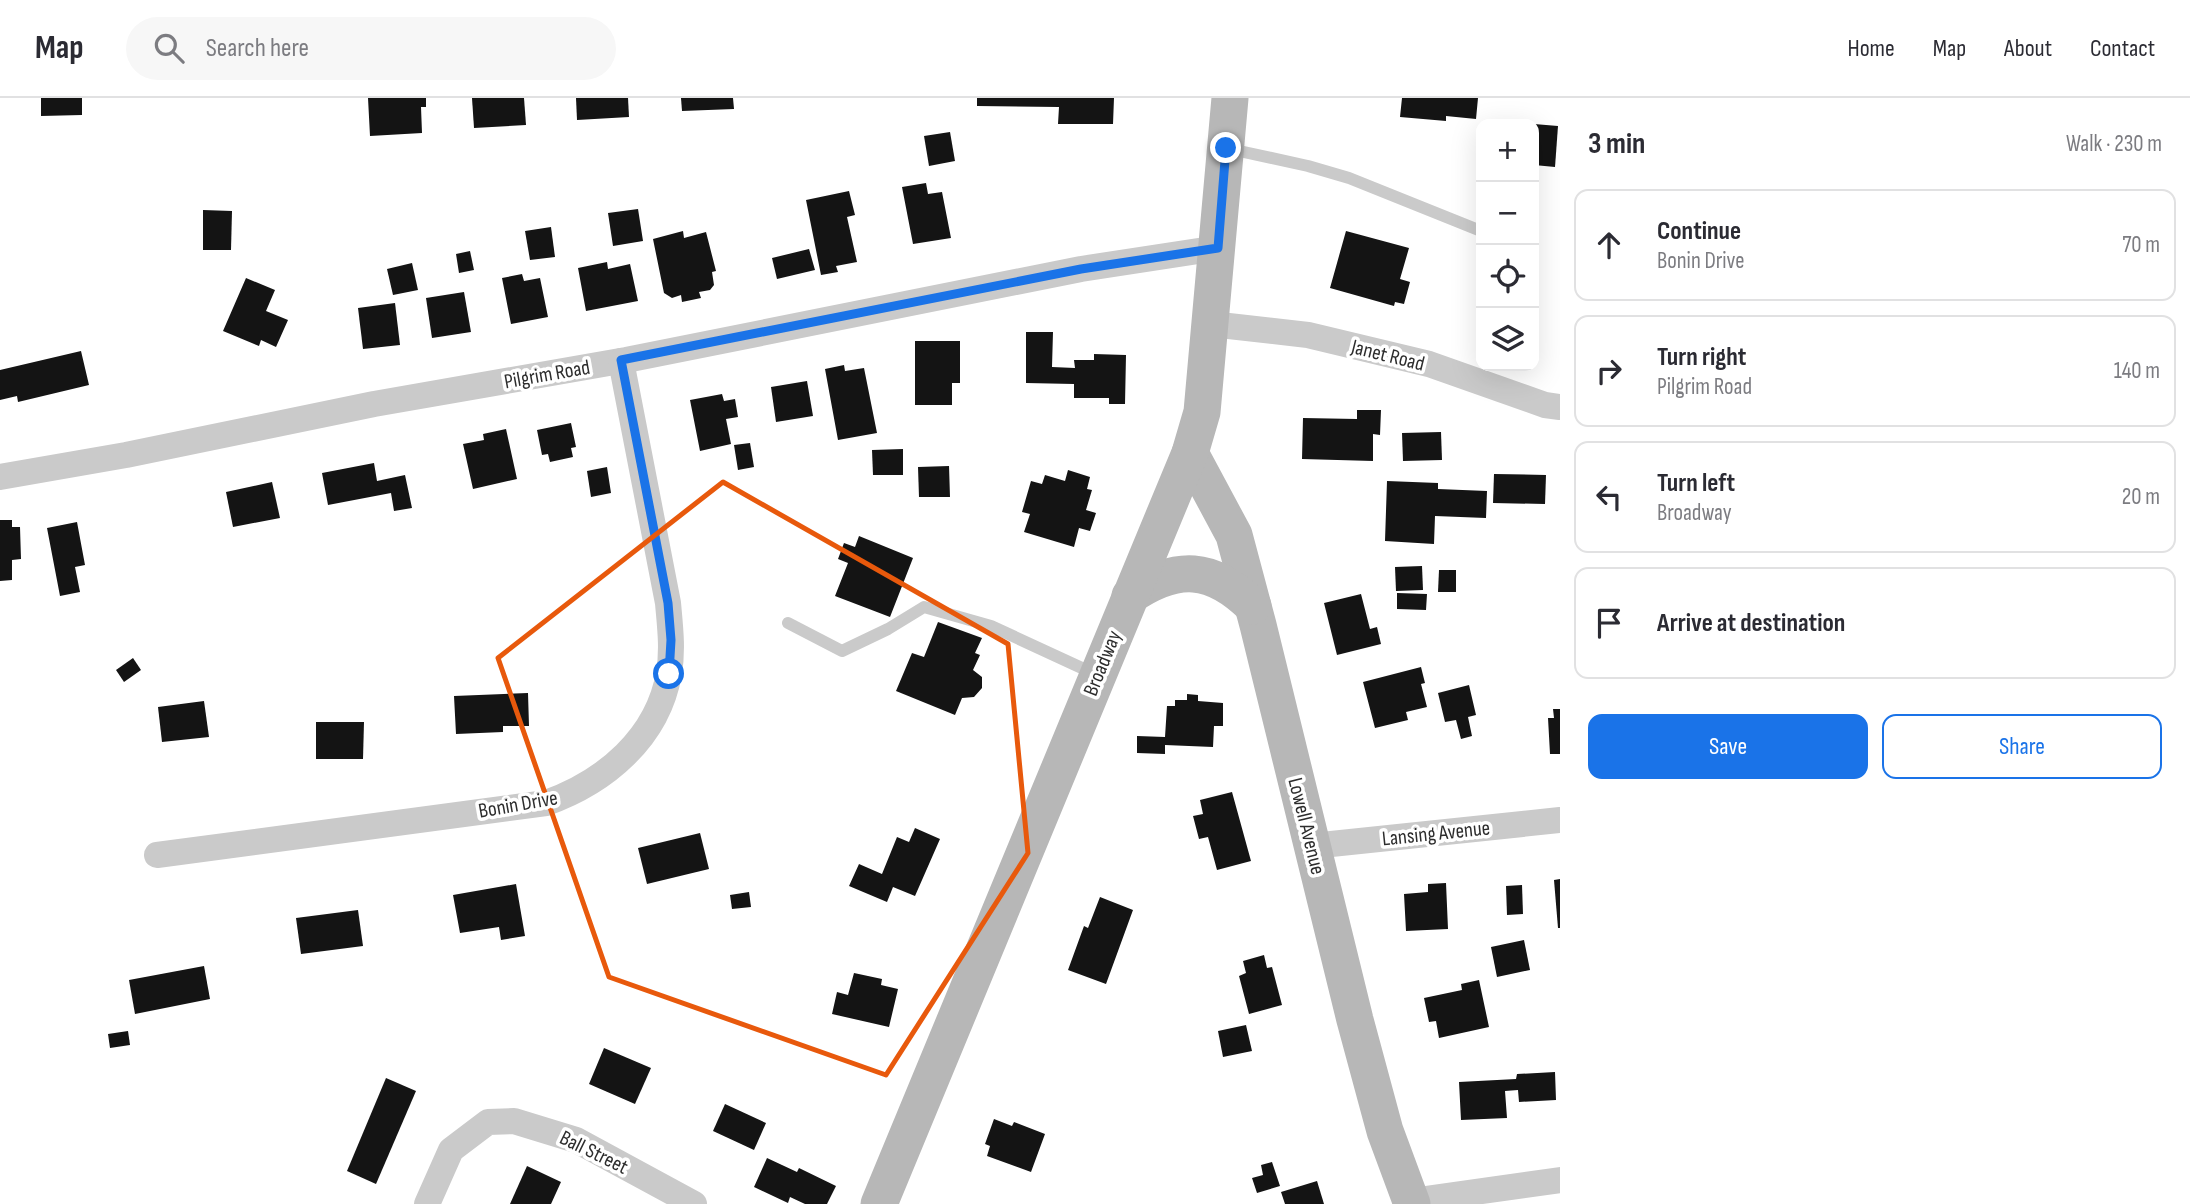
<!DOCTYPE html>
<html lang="en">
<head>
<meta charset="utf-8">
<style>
	body { margin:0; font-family:"Sofia Sans Condensed",sans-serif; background:#f7f7f7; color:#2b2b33 }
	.controls { position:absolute; right:21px; top:21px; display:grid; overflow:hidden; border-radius:14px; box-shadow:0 7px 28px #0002 }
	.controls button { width:63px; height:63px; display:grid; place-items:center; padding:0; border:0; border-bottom:2px solid #e1e1e2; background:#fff; color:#2b2b33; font:35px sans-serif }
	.stop { position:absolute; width:21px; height:21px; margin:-16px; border:5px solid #1a73e8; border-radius:50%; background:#fff }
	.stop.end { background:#1a73e8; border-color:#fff; box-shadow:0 2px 7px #0008 }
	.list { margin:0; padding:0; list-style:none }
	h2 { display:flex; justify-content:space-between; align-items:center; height:91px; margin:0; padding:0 28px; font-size:30px }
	h2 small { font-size:23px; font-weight:400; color:#7c7c81 }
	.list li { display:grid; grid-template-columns:46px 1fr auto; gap:21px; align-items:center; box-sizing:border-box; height:112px; margin:0 14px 14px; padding:0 14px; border:2px solid #e1e1e2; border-radius:14px }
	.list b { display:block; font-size:26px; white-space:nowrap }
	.list p { margin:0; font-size:23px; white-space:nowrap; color:#7c7c81 }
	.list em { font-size:23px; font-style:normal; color:#7c7c81 }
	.actions { display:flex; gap:14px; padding:21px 28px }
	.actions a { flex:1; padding:16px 0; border:2px solid #1a73e8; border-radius:14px; text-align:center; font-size:24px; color:#1a73e8 }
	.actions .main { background:#1a73e8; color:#fff }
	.icon { flex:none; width:38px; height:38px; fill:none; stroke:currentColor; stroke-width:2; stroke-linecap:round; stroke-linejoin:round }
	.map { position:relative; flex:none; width:1560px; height:1106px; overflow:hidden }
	header { display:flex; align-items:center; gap:42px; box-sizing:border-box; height:98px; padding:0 35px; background:#fff; border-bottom:2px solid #e1e1e2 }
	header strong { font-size:33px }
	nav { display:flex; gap:38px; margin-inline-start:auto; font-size:24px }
	.search { width:490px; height:63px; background:#f7f7f7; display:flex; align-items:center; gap:18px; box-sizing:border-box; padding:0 24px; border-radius:38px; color:#7c7c81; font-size:26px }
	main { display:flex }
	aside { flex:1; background:#fff }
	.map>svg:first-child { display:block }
	.building { fill:#141414 }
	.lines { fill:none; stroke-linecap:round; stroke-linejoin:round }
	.lane { stroke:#cacaca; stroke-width:12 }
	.street { stroke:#cacaca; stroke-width:26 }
	.secondary { stroke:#b7b7b7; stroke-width:37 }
	.route { stroke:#1a73e8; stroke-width:9 }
	.marked { fill:none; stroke:#e8590c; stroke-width:5; stroke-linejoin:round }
	.labels { text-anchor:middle; stroke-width:7; stroke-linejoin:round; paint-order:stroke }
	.street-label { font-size:21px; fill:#2d2d2d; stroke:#fff }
</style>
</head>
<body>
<header>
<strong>Map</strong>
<div class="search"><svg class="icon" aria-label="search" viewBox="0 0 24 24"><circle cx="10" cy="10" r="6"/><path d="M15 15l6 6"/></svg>Search here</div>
<nav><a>Home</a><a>Map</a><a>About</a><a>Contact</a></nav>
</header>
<main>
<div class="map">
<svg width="1560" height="1106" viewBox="0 0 1560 1106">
	<rect width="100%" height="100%" fill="#fff"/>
	<!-- building -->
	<g class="building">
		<polygon points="41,0 82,0 82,17 41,18"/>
		<polygon points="368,0 426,0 426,9 421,9 422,35 370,38"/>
		<polygon points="472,0 524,0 526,27 474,30"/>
		<polygon points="576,0 628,0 629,19 577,22"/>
		<polygon points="681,0 733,0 734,11 682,13"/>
		<polygon points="977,0 1114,0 1113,26 1058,26 1059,9 977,8"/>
		<polygon points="1402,0 1478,0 1476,21 1446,18 1446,23 1400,19"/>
		<polygon points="1534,26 1558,28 1555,69 1534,67"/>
		<polygon points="950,34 955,63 929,68 924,38"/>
		<polygon points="926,85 928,96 942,94 951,140 913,146 902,89"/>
		<polygon points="849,93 855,117 847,119 857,164 836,168 838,174 821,177 806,102"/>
		<polygon points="638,111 643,143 613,148 608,115"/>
		<polygon points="203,112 232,113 231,152 203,152"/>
		<polygon points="551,129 555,159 530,162 525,133"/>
		<polygon points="683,133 684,140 706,134 716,173 712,174 714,187 710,192 699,194 701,200 682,204 681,197 672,200 664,195 653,141"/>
		<polygon points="1346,133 1409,150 1400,181 1410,184 1404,206 1395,204 1394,208 1330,190"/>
		<polygon points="809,151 815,172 777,181 772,160"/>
		<polygon points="470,153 474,172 459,175 456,156"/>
		<polygon points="607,164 608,171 630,166 638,203 586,213 578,170"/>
		<polygon points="412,165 418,192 393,197 387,171"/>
		<polygon points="522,176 524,183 540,180 548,219 511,226 502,180"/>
		<polygon points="246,180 275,192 266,213 288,222 276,249 261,242 259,248 223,233"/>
		<polygon points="464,194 471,234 432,240 426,200"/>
		<polygon points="395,205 400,247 363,251 358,210"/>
		<polygon points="1026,234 1053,234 1052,269 1075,270 1074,262 1094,262 1094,256 1126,257 1125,306 1109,306 1109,300 1074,300 1074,286 1026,285"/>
		<polygon points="915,243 960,243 960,285 952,285 952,307 915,307"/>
		<polygon points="81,253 89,287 18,304 17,298 0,302 0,272"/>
		<polygon points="844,267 845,273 864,270 877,335 838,342 825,271"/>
		<polygon points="807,283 813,318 776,324 771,289"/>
		<polygon points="722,296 724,303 735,301 738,319 726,321 731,346 700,353 690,302"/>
		<polygon points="1357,312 1381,312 1380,337 1373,336 1373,363 1302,361 1303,320 1357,321"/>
		<polygon points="571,325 576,349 571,350 573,359 550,364 548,356 542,357 537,332"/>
		<polygon points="506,331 517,381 473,391 463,346 484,342 483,336"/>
		<polygon points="1441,334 1442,362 1403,363 1402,335"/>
		<polygon points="750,345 754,369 738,372 734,347"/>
		<polygon points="903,351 903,377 873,377 872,352"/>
		<polygon points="374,365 377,383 405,377 412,410 394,413 391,395 328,407 322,375"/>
		<polygon points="949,368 950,399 919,399 918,369"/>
		<polygon points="607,369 611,395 591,399 587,373"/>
		<polygon points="1068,372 1090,379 1087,391 1092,392 1086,412 1096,415 1090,433 1079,430 1074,449 1024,434 1030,416 1022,414 1031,383 1042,386 1045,377 1065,383"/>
		<polygon points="1494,376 1546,377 1545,406 1493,405"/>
		<polygon points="1387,383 1438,385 1438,391 1487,393 1486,420 1435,418 1434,446 1385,443"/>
		<polygon points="272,384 280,420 233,429 226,394"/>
		<polygon points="0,422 12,422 12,429 20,429 21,461 12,462 12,482 0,483"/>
		<polygon points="77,424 85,467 75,469 80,494 60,498 47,430"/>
		<polygon points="859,438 913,460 890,519 835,498 848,465 838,461 844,445 855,449"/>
		<polygon points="1422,468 1423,492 1396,493 1395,469"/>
		<polygon points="1439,472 1456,472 1456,494 1438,494"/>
		<polygon points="1397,495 1427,496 1426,512 1397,511"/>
		<polygon points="1361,496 1370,531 1377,529 1381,546 1337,557 1324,505"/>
		<polygon points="938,524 982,540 975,555 980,557 973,572 982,579 982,590 974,599 962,600 955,617 896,593 912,555 924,559"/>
		<polygon points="133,560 141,572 124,584 116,572"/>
		<polygon points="1421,569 1425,585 1421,586 1427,609 1406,614 1408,622 1375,630 1363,584"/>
		<polygon points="1469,587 1476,617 1468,619 1472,638 1461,641 1456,622 1445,624 1438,595"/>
		<polygon points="528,595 529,628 503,628 503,634 456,636 454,598"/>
		<polygon points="1187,596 1198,597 1198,603 1223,605 1223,628 1214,628 1213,649 1165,647 1165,656 1137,655 1137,638 1165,639 1167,608 1175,608 1175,602 1187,602"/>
		<polygon points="204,603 209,639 162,644 158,609"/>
		<polygon points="1553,611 1560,611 1560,656 1550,656 1548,620 1554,620"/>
		<polygon points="316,624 364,624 363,661 316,661"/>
		<polygon points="1232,694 1251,763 1217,772 1208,739 1199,741 1193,718 1203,716 1200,702"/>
		<polygon points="915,730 940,741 915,798 893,789 887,804 849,788 859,766 882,776 897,739 909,744"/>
		<polygon points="700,735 709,771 647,786 638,750"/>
		<polygon points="1560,781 1560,830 1558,830 1554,782"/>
		<polygon points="1446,785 1448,831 1406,833 1404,796 1428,794 1428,786"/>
		<polygon points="516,786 525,838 501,842 499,829 460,835 453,797"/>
		<polygon points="1522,787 1523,816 1507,817 1506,788"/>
		<polygon points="749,794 751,809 732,811 730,797"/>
		<polygon points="1100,799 1133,812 1106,886 1068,872 1084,828 1088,830"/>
		<polygon points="358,812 363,848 301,856 296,820"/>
		<polygon points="1524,842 1530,872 1497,879 1491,849"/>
		<polygon points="1264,857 1267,870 1272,869 1282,907 1249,916 1239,878 1246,875 1243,863"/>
		<polygon points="204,868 210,901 135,916 129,882"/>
		<polygon points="854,875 882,881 881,887 898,891 889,929 832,916 837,894 848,897"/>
		<polygon points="1479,882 1489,929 1439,940 1436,923 1429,924 1424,900 1462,892 1461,886"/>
		<polygon points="1246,927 1252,953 1223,959 1218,933"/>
		<polygon points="128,933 130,947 110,950 108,936"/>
		<polygon points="604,950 651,970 635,1006 589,986"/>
		<polygon points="1555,974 1556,1002 1519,1004 1518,992 1505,993 1507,1020 1461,1022 1459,984 1516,981 1517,976"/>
		<polygon points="386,980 416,993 376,1086 347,1073"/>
		<polygon points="725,1006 766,1025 754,1052 713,1033"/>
		<polygon points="994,1021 1012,1028 1014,1024 1045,1036 1031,1074 987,1058 990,1048 985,1046"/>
		<polygon points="767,1060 797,1074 799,1070 836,1088 827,1106 805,1106 790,1099 788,1105 754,1089"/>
		<polygon points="1272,1064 1280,1088 1257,1095 1252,1080 1263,1077 1261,1067"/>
		<polygon points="527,1068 561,1084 551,1106 510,1106"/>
		<polygon points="1317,1083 1324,1106 1285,1106 1281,1094"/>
	</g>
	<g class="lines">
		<!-- lane -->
		<g class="lane">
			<polyline points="1230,51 1308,68 1349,80 1481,133"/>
			<polyline points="788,525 842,553 888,531 924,509 991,528 1097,577"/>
		</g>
		<!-- street -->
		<g class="street">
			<polyline points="1211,226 1308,237 1429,266 1545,307 1560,309"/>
			<polyline points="0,379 126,357 374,306 626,262 1081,171 1218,150"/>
			<polyline points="1312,748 1560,722"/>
			<path d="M157,757L546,705C605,684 658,640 669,575C673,551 670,528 668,505L621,263"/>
			<polyline points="1411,1103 1560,1082"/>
			<polyline points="427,1106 451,1052 488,1024 514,1023 576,1042 694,1106"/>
		</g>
		<!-- secondary -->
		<g class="secondary">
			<polyline points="1190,355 1234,437 1258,527 1355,922 1385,1033 1412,1106"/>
			<path d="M1130,498C1177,466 1212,468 1253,508"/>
			<polyline points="879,1106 1190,355 1202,314 1230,0"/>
		</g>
	</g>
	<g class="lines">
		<!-- route -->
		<polyline class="route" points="669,576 671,542 668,505 621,262 1081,171 1218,150 1226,50"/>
	</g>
	<!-- marked area -->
	<path class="marked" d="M723,384L1008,546L1028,755L886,977L609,879L498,560Z"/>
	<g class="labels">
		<!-- street labels -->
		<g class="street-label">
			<text transform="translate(1388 257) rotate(14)" y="7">Janet Road</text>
			<text transform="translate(547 276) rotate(-10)" y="7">Pilgrim Road</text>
			<text transform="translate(1102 565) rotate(-68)" y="7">Broadway</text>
			<text transform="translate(518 706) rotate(-10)" y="7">Bonin Drive</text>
			<text transform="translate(1307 728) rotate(76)" y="7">Lowell Avenue</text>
			<text transform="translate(1436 735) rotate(-6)" y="7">Lansing Avenue</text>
			<text transform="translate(594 1054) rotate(26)" y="7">Ball Street</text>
		</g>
	</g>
</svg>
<div class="controls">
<button>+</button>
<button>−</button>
<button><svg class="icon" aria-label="locate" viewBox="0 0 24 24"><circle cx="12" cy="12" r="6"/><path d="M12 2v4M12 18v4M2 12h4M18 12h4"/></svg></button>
<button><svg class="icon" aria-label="layers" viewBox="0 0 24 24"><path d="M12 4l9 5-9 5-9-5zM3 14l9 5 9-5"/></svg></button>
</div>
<div class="stop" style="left:669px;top:576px"></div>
<div class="stop end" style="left:1226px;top:50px"></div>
</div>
<aside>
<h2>3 min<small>Walk · 230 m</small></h2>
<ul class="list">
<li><svg class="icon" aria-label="ahead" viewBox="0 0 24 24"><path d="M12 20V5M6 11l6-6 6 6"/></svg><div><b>Continue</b><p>Bonin Drive</p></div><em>70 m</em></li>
<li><svg class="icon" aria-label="right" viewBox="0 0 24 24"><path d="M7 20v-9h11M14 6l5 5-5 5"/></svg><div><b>Turn right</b><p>Pilgrim Road</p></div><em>140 m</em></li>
<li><svg class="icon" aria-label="left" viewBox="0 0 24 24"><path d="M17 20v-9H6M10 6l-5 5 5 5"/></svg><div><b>Turn left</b><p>Broadway</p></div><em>20 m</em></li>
<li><svg class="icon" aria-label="arrive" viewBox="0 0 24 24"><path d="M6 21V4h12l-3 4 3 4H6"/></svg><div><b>Arrive at destination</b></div></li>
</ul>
<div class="actions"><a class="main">Save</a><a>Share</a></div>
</aside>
</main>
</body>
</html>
